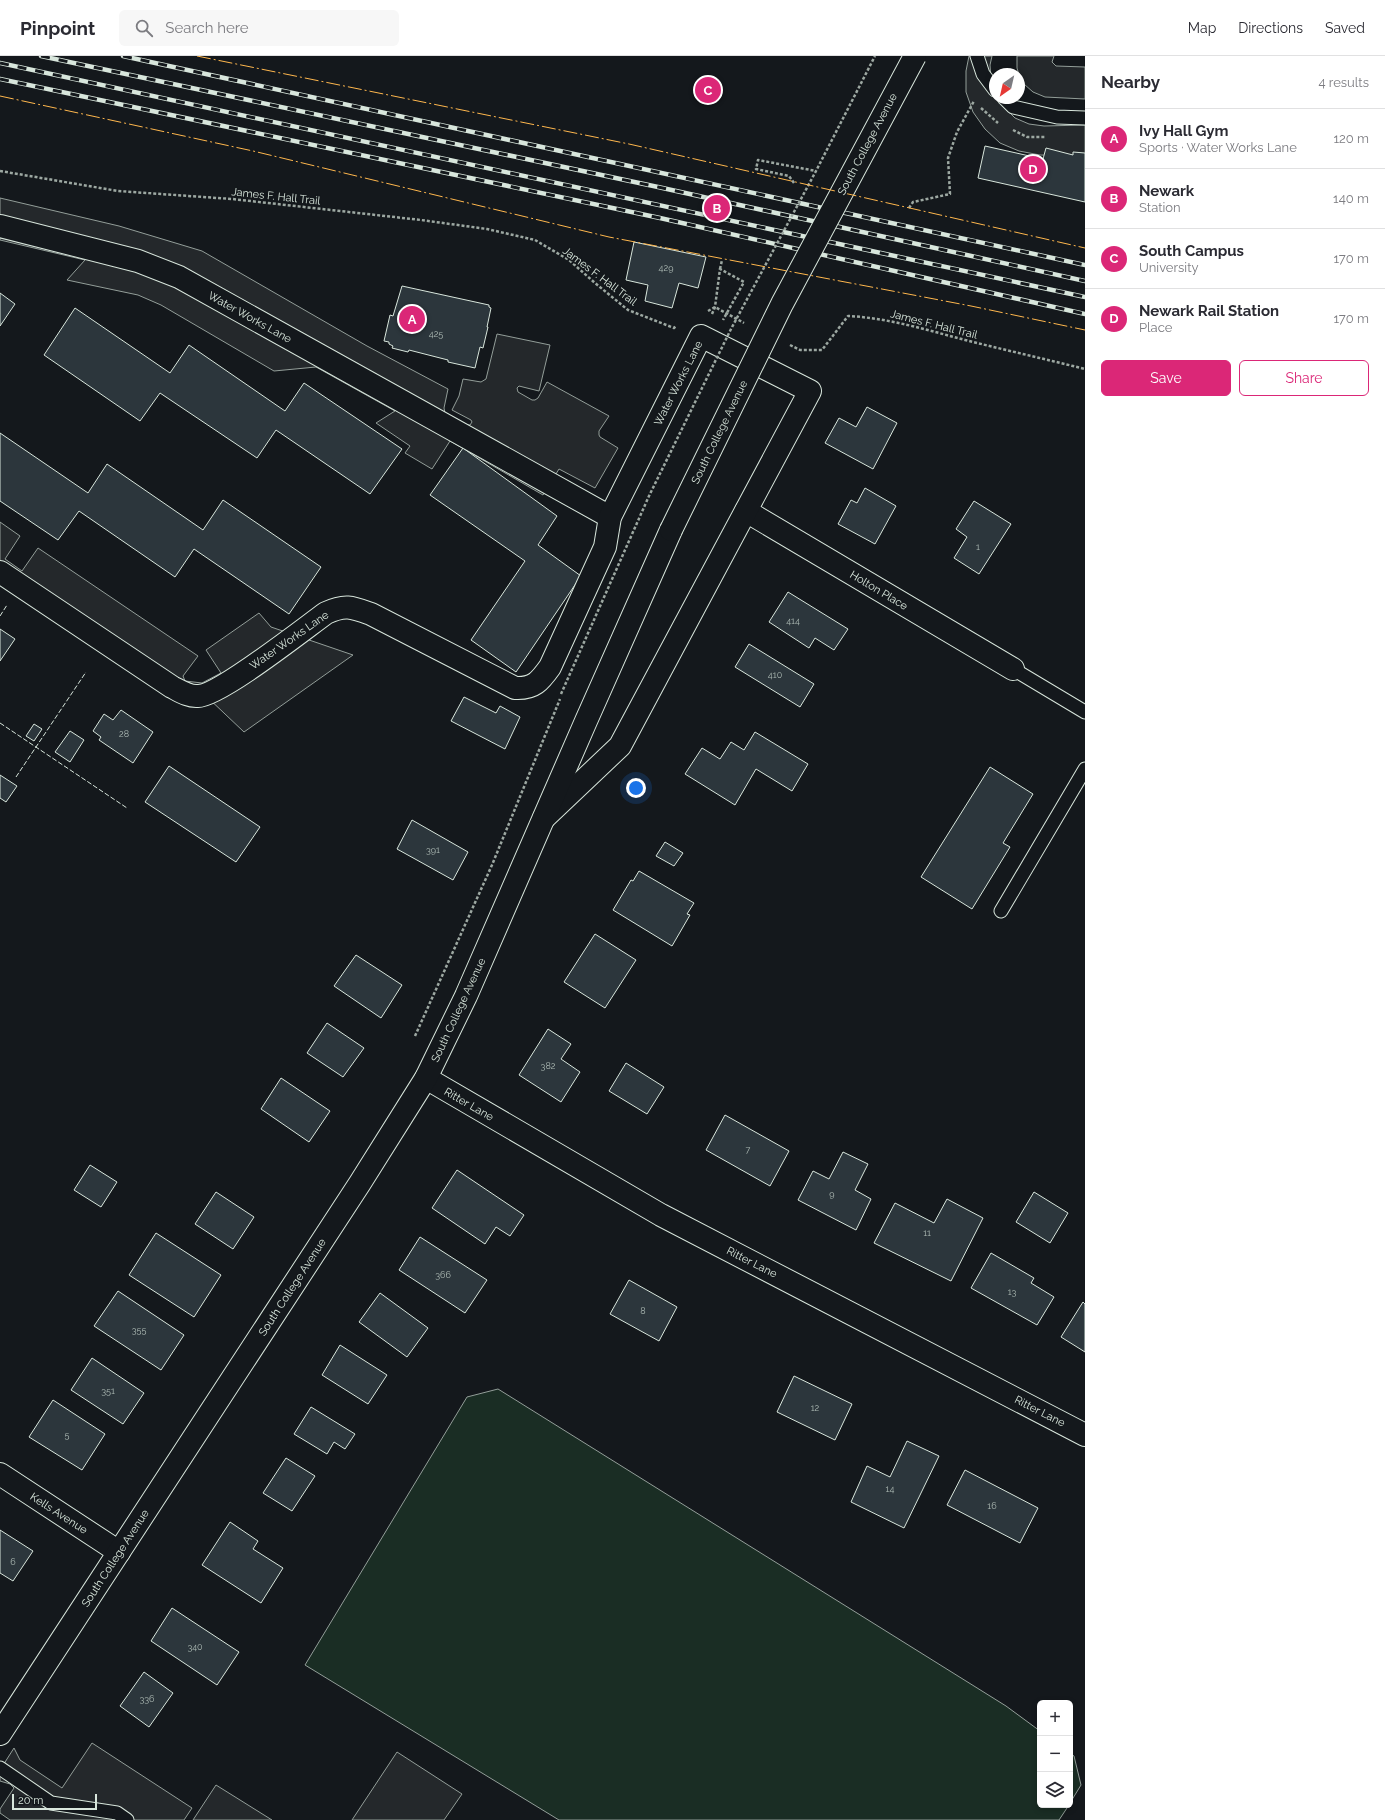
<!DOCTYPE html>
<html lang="en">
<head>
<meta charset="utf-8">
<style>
	body { margin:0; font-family:Raleway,sans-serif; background:#f7f7f7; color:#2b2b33 }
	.controls { position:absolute; right:12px; bottom:12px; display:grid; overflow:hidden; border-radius:6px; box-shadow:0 2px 6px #0003 }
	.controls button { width:36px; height:36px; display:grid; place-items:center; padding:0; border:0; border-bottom:1px solid #e1e1e2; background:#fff; color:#2b2b33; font:20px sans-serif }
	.compass { position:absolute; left:989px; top:12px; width:36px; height:36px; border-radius:50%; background:#fff; box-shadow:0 2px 6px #0003; rotate:214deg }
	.scale { position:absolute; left:12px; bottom:10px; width:85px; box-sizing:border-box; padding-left:4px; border:2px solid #d8e6dc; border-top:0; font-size:11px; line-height:14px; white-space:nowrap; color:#d8e6dc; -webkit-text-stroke:3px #14181c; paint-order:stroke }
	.you { position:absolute; left:636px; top:732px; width:14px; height:14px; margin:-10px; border:3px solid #fff; border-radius:50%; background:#1a73e8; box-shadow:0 0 0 6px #1a73e833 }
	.badge { display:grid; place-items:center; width:26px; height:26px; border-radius:50%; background:#db2777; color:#fff; font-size:13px; font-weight:700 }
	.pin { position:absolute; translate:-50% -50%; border:2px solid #fff; box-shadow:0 1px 4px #0006 }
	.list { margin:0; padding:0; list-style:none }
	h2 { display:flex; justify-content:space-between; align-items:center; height:52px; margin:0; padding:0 16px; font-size:17px }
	h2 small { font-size:13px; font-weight:400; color:#7c7c81 }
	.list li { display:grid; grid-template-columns:26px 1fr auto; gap:12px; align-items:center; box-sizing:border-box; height:60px; padding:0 16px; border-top:1px solid #e1e1e2 }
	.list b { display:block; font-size:15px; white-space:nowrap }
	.list p { margin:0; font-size:13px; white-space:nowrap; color:#7c7c81 }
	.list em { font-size:13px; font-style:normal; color:#7c7c81 }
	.actions { display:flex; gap:8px; padding:12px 16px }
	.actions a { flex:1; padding:9px 0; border:1px solid #db2777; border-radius:6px; text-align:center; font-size:14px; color:#db2777 }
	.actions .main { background:#db2777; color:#fff }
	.icon { flex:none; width:22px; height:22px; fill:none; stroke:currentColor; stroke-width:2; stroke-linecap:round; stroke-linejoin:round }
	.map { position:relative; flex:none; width:1085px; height:1764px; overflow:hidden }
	header { display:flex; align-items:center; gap:24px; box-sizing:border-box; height:56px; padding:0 20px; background:#fff; border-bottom:1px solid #e1e1e2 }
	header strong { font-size:19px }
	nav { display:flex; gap:22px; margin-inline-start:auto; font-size:14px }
	.search { width:280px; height:36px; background:#f7f7f7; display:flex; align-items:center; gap:10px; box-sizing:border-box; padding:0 14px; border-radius:6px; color:#7c7c81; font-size:15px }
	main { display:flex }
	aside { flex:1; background:#fff }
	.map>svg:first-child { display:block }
	.green { fill:#1a2d24; stroke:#939e99 }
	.parking { fill:#24282b; stroke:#939e99 }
	.building { fill:#2c363c; stroke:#d8e6dc }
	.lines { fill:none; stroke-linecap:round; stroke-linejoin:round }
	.service-casing { stroke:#d8e6dc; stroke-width:15 }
	.minor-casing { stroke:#d8e6dc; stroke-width:24 }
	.primary-casing { stroke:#d8e6dc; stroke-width:24 }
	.path { stroke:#9da8a2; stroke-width:2.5; stroke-dasharray:3 2; stroke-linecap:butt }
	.service { stroke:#14181c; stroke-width:13 }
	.minor { stroke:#14181c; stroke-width:22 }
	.primary { stroke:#14181c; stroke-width:22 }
	.rail-casing { stroke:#d8e6dc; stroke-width:4.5 }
	.rail { stroke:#14181c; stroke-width:3; stroke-dasharray:9; stroke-linecap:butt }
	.primary-bridge-casing { stroke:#d8e6dc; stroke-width:24; stroke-linecap:butt }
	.path-bridge { stroke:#9da8a2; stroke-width:2.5; stroke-dasharray:3 2; stroke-linecap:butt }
	.primary-bridge { stroke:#14181c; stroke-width:22 }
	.fence { stroke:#d8e6dc; stroke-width:1; stroke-dasharray:5 2; stroke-linecap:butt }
	.power { stroke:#ffb74d; stroke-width:1; stroke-dasharray:14 3 2 3; stroke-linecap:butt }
	.labels { text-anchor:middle; stroke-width:3; stroke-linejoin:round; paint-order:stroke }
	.number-label { font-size:9px; fill:#adbab4 }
	.street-label { font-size:11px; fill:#d8e6dc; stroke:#14181c }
</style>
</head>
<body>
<header>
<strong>Pinpoint</strong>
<div class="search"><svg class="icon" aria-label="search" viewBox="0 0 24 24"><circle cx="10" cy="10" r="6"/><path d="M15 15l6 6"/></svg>Search here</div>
<nav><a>Map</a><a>Directions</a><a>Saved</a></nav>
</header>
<main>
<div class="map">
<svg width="1085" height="1764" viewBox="0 0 1085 1764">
	<rect width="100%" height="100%" fill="#14181c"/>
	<!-- green -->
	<g class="green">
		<polygon points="498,1333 1006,1650 1040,1675 1040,1749 1069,1749 1059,1764 559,1764 305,1609 467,1341"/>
		<polygon points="1070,1697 1074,1700 1081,1729 1070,1747"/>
	</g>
	<!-- parking -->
	<g class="parking">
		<polygon points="969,0 992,0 990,9 991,24 995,42 998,42 1004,51 1015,62 1029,68 1044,70 1085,69 1085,100 1040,99 1019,95 1000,87 985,73 973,56 966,36 966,15"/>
		<polygon points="1017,0 1054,0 1052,6 1056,10 1085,11 1085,43 1045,41 1033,36 1024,28 1020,22 1017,12"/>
		<polygon points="0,142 119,170 202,195 367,290 448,333 444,352 445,357 467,369 470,369 472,366 471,364 452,354 459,340 463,323 481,326 486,323 497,278 550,289 539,335 519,330 517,332 518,336 532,344 535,344 538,342 547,326 609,360 599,375 599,379 600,381 618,392 595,432 559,413 543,439 450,385 432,413 405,397 410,390 376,367 395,355 316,311 274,315 161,249 138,239 67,224 85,204 0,184"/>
		<polygon points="0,466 20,480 5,503 22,515 38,492 198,600 183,620 185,625 202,627 221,617 206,594 259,557 271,571 353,599 244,676 205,639 0,516"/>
		<polygon points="92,1687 192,1752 184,1764 10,1764 0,1757 0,1753 14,1732 10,1728 0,1725 0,1714 14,1692 20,1704 62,1732"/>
		<polygon points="397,1696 462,1738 444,1764 352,1764"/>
		<polygon points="216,1729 272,1764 193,1764"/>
	</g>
	<!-- building -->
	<g class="building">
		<polygon points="985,90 1043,103 1046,92 1073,99 1073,96 1085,97 1085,146 978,122"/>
		<polygon points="634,186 706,201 698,232 679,227 672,252 645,245 648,229 626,224"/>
		<polygon points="402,230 489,249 489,251 491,252 487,271 488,271 483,292 480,291 475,312 448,306 448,304 409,294 408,296 392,292 393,290 389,288 389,286 384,285 390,259 393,260"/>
		<polygon points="0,237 15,248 0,270"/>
		<polygon points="75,252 170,317 189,289 285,355 304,327 402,393 370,438 276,374 257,402 160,337 140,365 44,299"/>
		<polygon points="867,351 897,367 873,413 825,387 839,362 856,371"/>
		<polygon points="0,377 88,437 107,408 203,474 223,444 321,511 289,558 194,493 175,521 79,455 58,484 0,445"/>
		<polygon points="463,392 557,460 538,489 581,520 516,616 471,584 525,505 430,439"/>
		<polygon points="865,432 896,450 875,488 838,468 851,444 857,447"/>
		<polygon points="974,445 1011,468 979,518 954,502 967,481 956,473"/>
		<polygon points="788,536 848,573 834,594 815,582 809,592 769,566"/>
		<polygon points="0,573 15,583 0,605"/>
		<polygon points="749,588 814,628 800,651 735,611"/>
		<polygon points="464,641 496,657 500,650 520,661 505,693 451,665"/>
		<polygon points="121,654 153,676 133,707 99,684 101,681 93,675 104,658 113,664"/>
		<polygon points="34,668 42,673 34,685 26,680"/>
		<polygon points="70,675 84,684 70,706 55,696"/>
		<polygon points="755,676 808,708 792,735 756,713 735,749 685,718 702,692 720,703 731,686 744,694"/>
		<polygon points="169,710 260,771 236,806 145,746"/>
		<polygon points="990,711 1033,738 1003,787 1010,791 972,853 921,821"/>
		<polygon points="0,719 17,730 6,746 0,742"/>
		<polygon points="412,764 468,796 453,824 397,793"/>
		<polygon points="665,786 683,797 674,810 656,800"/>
		<polygon points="639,815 694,847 687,858 690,859 672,890 613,854 631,824 633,825"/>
		<polygon points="595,878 636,904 605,952 564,926"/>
		<polygon points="356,899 402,929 381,962 334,930"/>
		<polygon points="327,967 364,992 343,1021 307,997"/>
		<polygon points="548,973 571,988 561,1003 580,1016 561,1046 519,1019"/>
		<polygon points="626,1007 664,1031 647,1058 609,1035"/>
		<polygon points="281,1022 330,1055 309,1086 261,1053"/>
		<polygon points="725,1059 789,1095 770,1130 706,1094"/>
		<polygon points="843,1096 868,1108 855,1134 871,1143 856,1174 798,1144 813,1115 829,1123"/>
		<polygon points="90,1109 117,1126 101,1151 74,1134"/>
		<polygon points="457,1114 524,1159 510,1180 496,1171 485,1188 432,1152"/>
		<polygon points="216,1136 254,1161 233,1193 195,1168"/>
		<polygon points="1034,1136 1068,1157 1050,1187 1016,1166"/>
		<polygon points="947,1143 983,1162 951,1225 874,1187 895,1147 934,1167"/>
		<polygon points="156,1177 221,1219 194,1261 129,1219"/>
		<polygon points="420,1181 487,1224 465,1257 399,1214"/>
		<polygon points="991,1197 1034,1222 1031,1227 1054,1241 1037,1269 971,1232"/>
		<polygon points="629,1224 677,1251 659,1285 610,1258"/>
		<polygon points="118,1235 184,1279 161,1314 94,1270"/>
		<polygon points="380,1237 428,1272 407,1301 359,1266"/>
		<polygon points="1083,1246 1085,1248 1085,1296 1061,1281"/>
		<polygon points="340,1289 387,1319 368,1348 322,1319"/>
		<polygon points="92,1302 144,1337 123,1368 71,1334"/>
		<polygon points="794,1320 852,1348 835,1384 777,1356"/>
		<polygon points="53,1344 105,1378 82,1414 29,1381"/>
		<polygon points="311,1351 355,1378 345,1393 334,1386 327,1398 294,1378"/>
		<polygon points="907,1385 939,1400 904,1472 851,1446 867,1410 890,1421"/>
		<polygon points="286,1402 315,1420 292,1455 263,1437"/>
		<polygon points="965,1414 1038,1452 1020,1487 947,1449"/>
		<polygon points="230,1466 258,1485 253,1493 283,1512 261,1547 202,1509"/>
		<polygon points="0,1474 33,1495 13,1525 0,1517"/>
		<polygon points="172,1552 239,1596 217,1629 151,1585"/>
		<polygon points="144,1616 173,1637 149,1671 120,1650"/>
	</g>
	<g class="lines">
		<!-- service casing -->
		<g class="service-casing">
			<g id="service">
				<polyline points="977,0 983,18 995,34"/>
				<polyline points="1004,42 1013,51 1057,61 1085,62"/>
				<polyline points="1013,613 1085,656"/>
				<polyline points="1001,855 1085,713"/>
				<polyline points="0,1712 51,1747 117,1757 127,1764"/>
			</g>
		</g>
		<!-- minor casing -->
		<g class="minor-casing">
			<g id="minor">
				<polyline points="0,170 138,205 179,221 610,461"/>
				<polyline points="746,455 1013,613"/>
				<path d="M0,516L172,631C180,635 189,641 198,640C219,640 305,572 326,557C345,548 352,551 371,558L515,632C534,633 540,625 550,611L605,491L610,461L701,280L810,335L620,690L544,762"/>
				<polyline points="426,1022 661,1159 1085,1379"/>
				<polyline points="0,1418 119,1496"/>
			</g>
		</g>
		<!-- primary casing -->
		<g class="primary-casing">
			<polyline id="primary" points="0,1678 360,1127 426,1022 466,940 586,665 671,474"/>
		</g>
		<!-- path -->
		<g class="path">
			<polyline points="981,52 998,67"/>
			<polyline points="1013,74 1027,81 1045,81"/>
			<polyline points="0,115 118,135 232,143 421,164 487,173 535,184 569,204 595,227 628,254 674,272 676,270"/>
			<polyline points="794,127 789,120 756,113 758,104 816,115"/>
			<polyline points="909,152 913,146 950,138 948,102 957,76 974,45"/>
			<polyline points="720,213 722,204"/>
			<polyline points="708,255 715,251 744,267"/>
			<polyline points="712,258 715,251 720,213 744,226 723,264"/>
			<path d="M790,289L800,294H822L848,260C889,262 927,274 965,284C1005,294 1045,303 1085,313"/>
			<polyline points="415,980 492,809 560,643"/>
		</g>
		<!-- service -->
		<use href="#service" class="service"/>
		<!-- minor -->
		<use href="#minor" class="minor"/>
		<!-- primary -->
		<use href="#primary" class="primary"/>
		<!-- rail casing -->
		<g class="rail-casing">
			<g id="rail">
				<polyline points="41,0 658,131 1085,225"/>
				<polyline points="123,0 1085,209"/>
				<polyline points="0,7 1085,241"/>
				<polyline points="0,23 660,162 1085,258"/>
			</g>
		</g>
		<!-- rail -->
		<use href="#rail" class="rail"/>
		<!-- primary-bridge casing -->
		<g class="primary-bridge-casing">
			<polyline id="primary-bridge" points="671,474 782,248 915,0"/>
		</g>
		<!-- path-bridge -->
		<polyline class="path-bridge" points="561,638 649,440 731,273 816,115 875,0"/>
		<!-- primary-bridge -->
		<use href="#primary-bridge" class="primary-bridge"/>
		<!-- fence -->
		<g class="fence">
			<polyline points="0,560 7,549"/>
			<polyline points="0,667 127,752"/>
			<polyline points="16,721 86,616"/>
		</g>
		<!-- power -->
		<g class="power">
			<polyline points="197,0 629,88 1085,192"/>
			<polyline points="0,40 253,95 609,181 971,250 1085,274"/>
		</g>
	</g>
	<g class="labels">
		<!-- number labels -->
		<g class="number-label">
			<text x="666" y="215">429</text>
			<text x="436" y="281">425</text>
			<text x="978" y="494">1</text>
			<text x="793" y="568">414</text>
			<text x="775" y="622">410</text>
			<text x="124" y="681">28</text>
			<text x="433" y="797">391</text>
			<text x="548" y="1013">382</text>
			<text x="748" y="1097">7</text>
			<text x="832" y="1141">9</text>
			<text x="927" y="1180">11</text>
			<text x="443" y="1222">366</text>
			<text x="1012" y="1239">13</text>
			<text x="643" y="1258">8</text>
			<text x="139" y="1277">355</text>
			<text x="108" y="1338">351</text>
			<text x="815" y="1355">12</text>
			<text x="67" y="1382">5</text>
			<text x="890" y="1436">14</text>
			<text x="992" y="1453">16</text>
			<text x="13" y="1509">6</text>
			<text x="195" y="1594">340</text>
			<text x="147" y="1646">336</text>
		</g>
		<!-- street labels -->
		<g class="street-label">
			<text transform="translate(867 88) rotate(-62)" y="4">South College Avenue</text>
			<text transform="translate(276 140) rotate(6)" y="4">James F. Hall Trail</text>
			<text transform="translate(600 220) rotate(37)" y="4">James F. Hall Trail</text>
			<text transform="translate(250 261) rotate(29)" y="4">Water Works Lane</text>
			<text transform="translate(934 268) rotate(14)" y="4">James F. Hall Trail</text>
			<text transform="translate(678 327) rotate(-63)" y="4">Water Works Lane</text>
			<text transform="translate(719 376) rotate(-64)" y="4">South College Avenue</text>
			<text transform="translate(879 534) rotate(31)" y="4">Holton Place</text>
			<text transform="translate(289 584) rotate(-35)" y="4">Water Works Lane</text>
			<text transform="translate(458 954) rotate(-65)" y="4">South College Avenue</text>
			<text transform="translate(469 1048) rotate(30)" y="4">Ritter Lane</text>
			<text transform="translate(752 1206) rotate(27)" y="4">Ritter Lane</text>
			<text transform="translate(292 1231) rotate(-57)" y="4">South College Avenue</text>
			<text transform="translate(1040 1355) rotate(27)" y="4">Ritter Lane</text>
			<text transform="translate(59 1457) rotate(33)" y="4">Kells Avenue</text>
			<text transform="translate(115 1502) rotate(-57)" y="4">South College Avenue</text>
		</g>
	</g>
</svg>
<div class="controls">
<button>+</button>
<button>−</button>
<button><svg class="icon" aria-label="layers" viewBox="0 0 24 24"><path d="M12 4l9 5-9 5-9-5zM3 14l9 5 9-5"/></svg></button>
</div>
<svg class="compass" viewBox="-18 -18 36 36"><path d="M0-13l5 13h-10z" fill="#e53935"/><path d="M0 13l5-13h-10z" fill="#7c7c81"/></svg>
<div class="scale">20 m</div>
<div class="you"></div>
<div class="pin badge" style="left:412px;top:263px">A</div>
<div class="pin badge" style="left:717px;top:152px">B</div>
<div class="pin badge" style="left:708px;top:34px">C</div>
<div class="pin badge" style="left:1033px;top:113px">D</div>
</div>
<aside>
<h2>Nearby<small>4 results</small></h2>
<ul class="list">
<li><span class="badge">A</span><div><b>Ivy Hall Gym</b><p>Sports · Water Works Lane</p></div><em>120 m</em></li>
<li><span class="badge">B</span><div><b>Newark</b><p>Station</p></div><em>140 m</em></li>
<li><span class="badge">C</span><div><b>South Campus</b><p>University</p></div><em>170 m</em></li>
<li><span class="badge">D</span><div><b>Newark Rail Station</b><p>Place</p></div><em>170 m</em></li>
</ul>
<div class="actions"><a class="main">Save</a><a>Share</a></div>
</aside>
</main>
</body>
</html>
